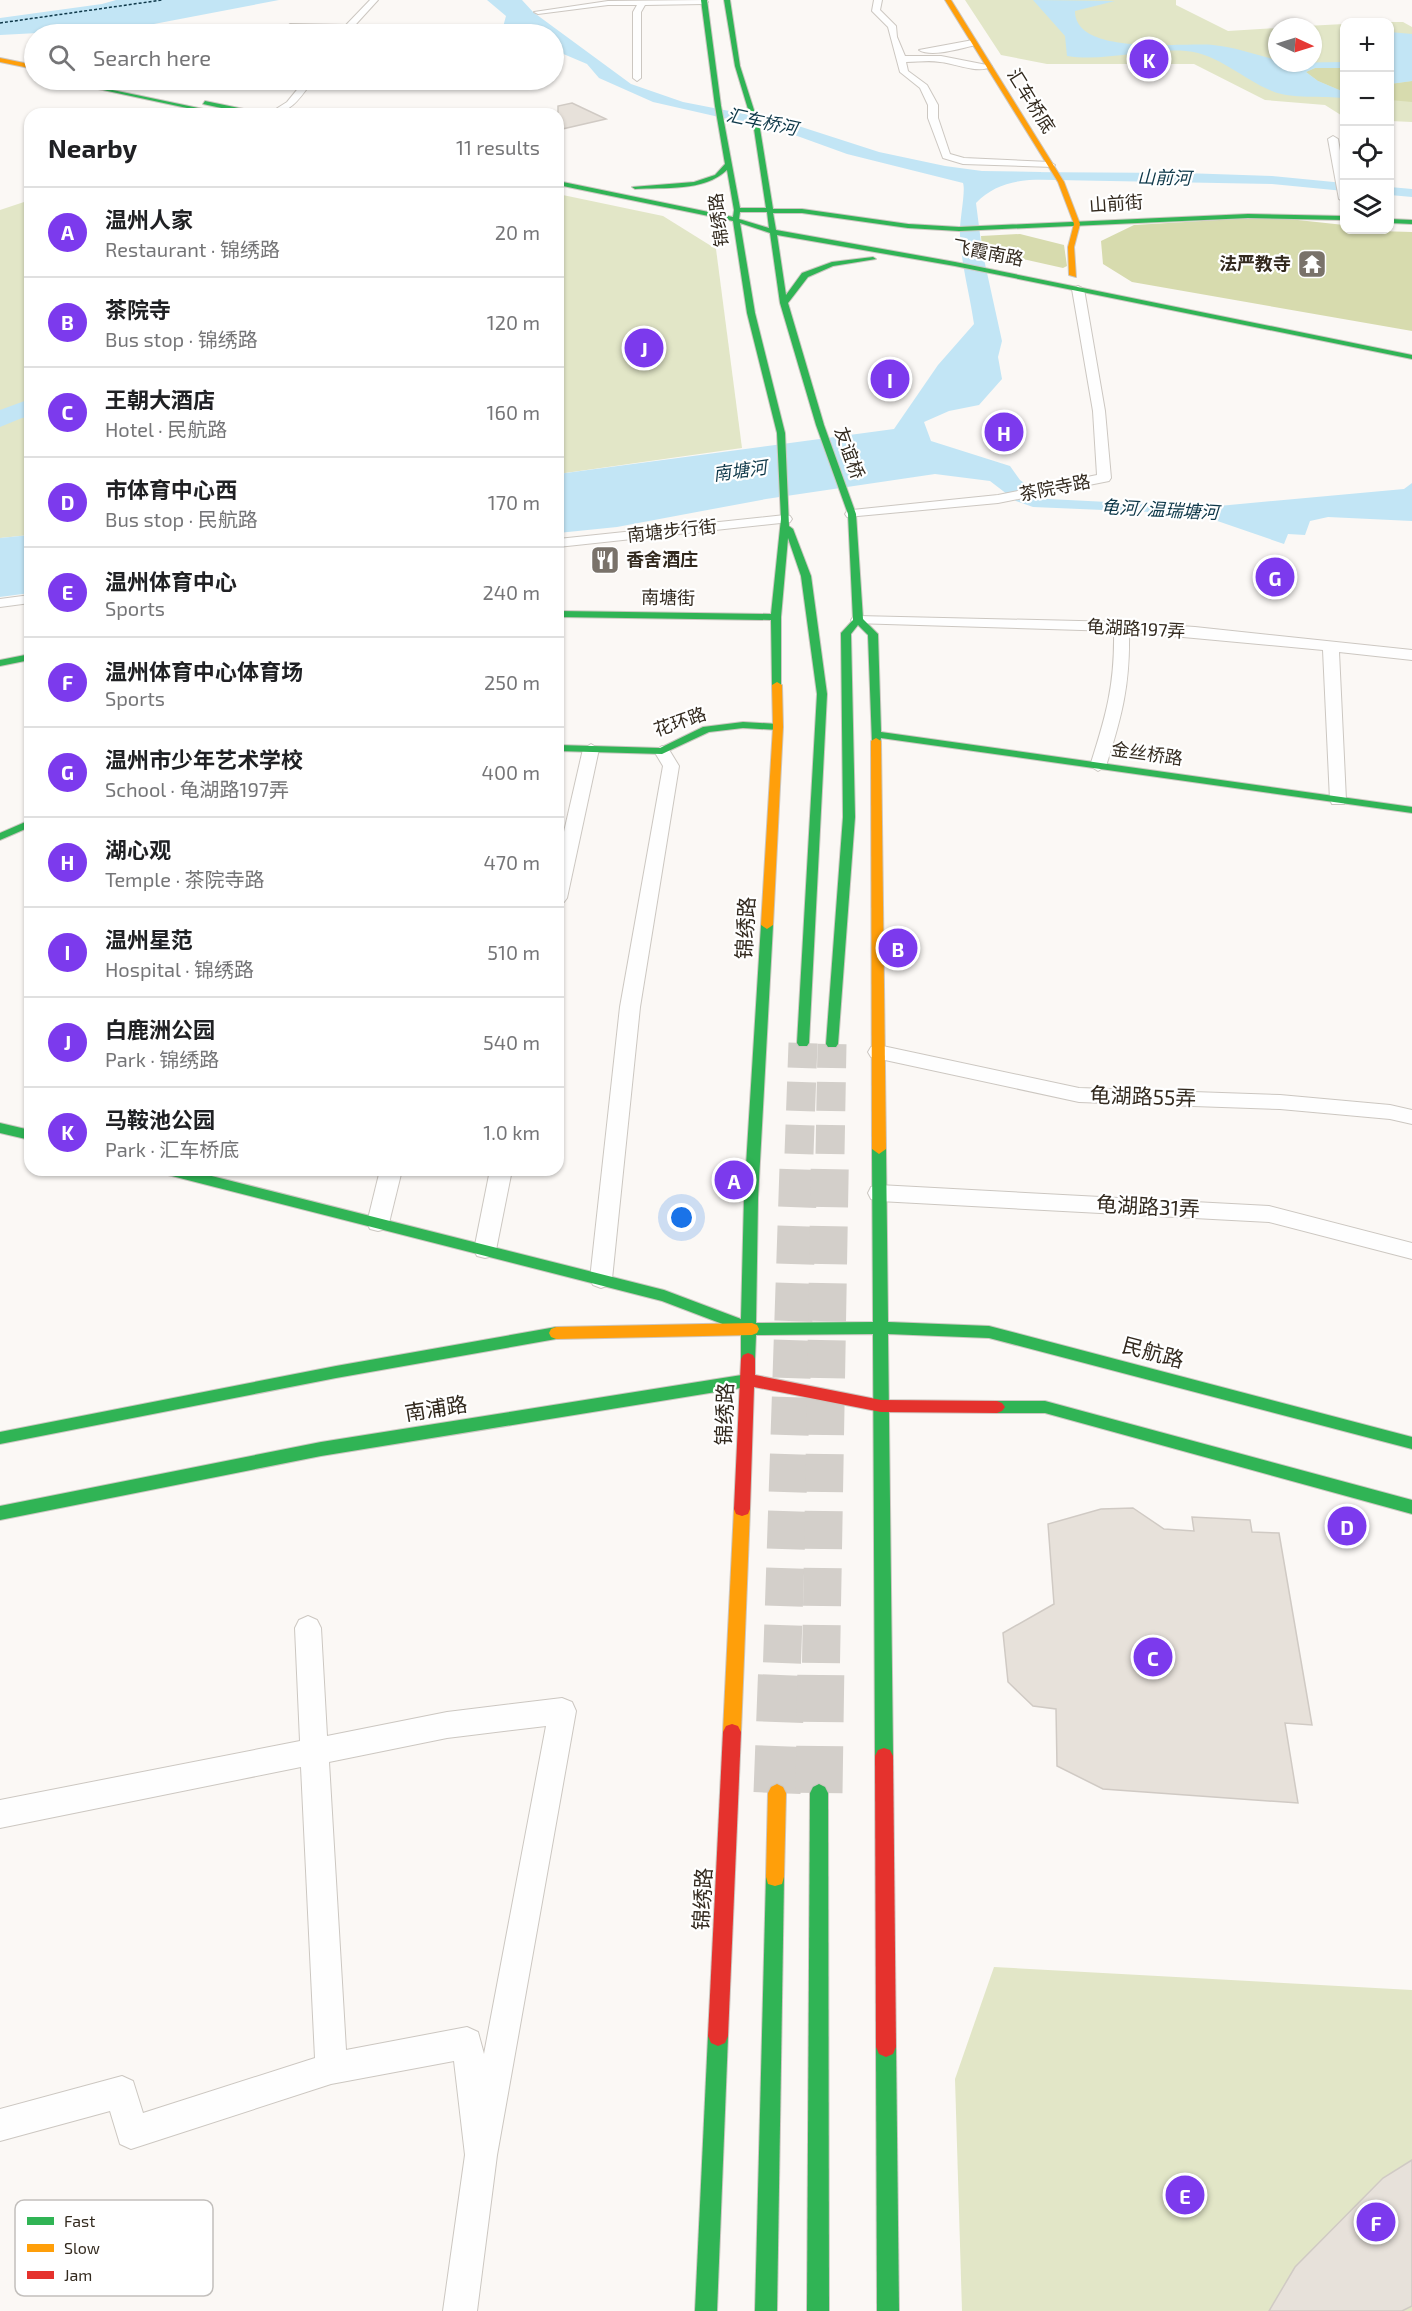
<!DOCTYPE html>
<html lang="en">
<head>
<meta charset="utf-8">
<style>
	body { margin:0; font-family:"Exo 2","Noto Sans SC",sans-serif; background:#f6f6f6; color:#202124 }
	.controls { position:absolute; right:18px; top:18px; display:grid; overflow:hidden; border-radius:12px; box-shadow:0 2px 4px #0004 }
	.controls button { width:54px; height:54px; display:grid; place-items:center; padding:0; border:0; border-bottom:2px solid #e0e0e0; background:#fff; color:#202124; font:30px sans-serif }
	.compass { position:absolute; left:1268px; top:18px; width:54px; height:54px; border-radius:50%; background:#fff; box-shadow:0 2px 4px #0004; rotate:94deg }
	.you { position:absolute; left:682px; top:1218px; width:21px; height:21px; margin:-15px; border:4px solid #fff; border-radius:50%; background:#1a73e8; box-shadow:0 0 0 9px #1a73e833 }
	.badge { display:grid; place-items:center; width:39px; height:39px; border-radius:50%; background:#7c3aed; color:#fff; font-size:20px; font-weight:700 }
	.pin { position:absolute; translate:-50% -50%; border:3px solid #fff; box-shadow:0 2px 6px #0006 }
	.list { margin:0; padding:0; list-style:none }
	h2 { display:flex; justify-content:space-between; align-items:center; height:78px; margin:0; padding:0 24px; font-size:26px }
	h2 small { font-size:20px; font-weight:400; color:#757577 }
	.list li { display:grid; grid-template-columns:39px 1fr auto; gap:18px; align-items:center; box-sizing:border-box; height:90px; padding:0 24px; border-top:2px solid #e0e0e0 }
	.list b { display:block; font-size:22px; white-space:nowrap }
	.list p { margin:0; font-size:20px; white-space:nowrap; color:#757577 }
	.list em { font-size:20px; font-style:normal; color:#757577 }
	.icon { flex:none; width:33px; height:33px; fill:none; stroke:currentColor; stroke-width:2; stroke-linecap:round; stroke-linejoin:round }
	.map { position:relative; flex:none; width:1412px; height:2311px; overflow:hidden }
	.search { position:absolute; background:#fff; box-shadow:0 2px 4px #0004; left:24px; top:24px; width:540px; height:66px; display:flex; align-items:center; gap:15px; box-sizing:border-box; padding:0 21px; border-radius:33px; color:#757577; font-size:22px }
	.panel { position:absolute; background:#fff; box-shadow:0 2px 4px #0004; left:24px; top:108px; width:540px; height:1068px; border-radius:18px }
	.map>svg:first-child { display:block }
	.green { fill:#e2e6c7 }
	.forest { fill:#d7dbae }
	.water { fill:#c2e5f5 }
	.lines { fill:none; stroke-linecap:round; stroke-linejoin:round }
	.canal { fill:#c2e5f5; fill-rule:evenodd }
	.ferry { stroke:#0e3849; stroke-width:1.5; stroke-dasharray:3 2; stroke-linecap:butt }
	.building { fill:#e7e1da; stroke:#d0cac4; stroke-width:1.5 }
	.primary-tunnel-far2 { stroke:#d3cfca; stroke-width:29; stroke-dasharray:29 14; stroke-linecap:butt }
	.primary-tunnel-far1 { stroke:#d3cfca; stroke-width:38; stroke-dasharray:38 19; stroke-linecap:butt }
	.primary-tunnel { stroke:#d3cfca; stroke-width:47; stroke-dasharray:47 24; stroke-linecap:butt }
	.street-casing { stroke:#ccc7c1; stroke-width:2 }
	.fast-casing { stroke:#ccc7c1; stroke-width:2 }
	.slow-casing { stroke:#ccc7c1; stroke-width:2 }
	.jam-casing { stroke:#ccc7c1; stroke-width:2 }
	.street { fill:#fefefe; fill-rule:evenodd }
	.fast { fill:#30b455; fill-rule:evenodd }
	.slow { fill:#ff9f0a; fill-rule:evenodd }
	.jam { fill:#e5322d; fill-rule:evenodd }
	.labels { text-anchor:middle; stroke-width:4.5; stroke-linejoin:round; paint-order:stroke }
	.far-street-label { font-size:18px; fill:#332a1f; stroke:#fff }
	.far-water-label { font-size:18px; font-style:italic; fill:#0e3849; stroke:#fff }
	.far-poi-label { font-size:18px; font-weight:bold; fill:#332a1f; stroke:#fff; text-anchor:end }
	.street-label { font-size:21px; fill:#332a1f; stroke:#fff }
	.key { fill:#fff; stroke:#c2bfbc; stroke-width:1.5 }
	.key-label { font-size:16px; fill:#332a1f }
</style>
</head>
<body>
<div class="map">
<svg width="1412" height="2311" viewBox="0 0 1412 2311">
	<rect width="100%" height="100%" fill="#fbf8f5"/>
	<!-- green -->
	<g class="green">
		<polygon points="965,0 1176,0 1176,5 1228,31 1277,28 1277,63 1313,63 1313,27 1287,27 1344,24 1344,117 1325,105 1265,100 1194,64 1047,64 1001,55"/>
		<polygon points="1382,22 1403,22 1412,27 1412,122 1390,121 1390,22"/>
		<polygon points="558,194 663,216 716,249 742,448 558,474"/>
		<polygon points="30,200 30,535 0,538 0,210"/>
		<polygon points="994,1967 1412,1990 1412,2311 962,2311 955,2079"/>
	</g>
	<!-- forest -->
	<g class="forest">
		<polygon points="1315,68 1344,68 1344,92 1318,81 1306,72"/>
		<polygon points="1412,81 1412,102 1390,100 1390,84"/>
		<polygon points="1270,217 1344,225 1344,230 1412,232 1412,331 1132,282 1103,264 1101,241 1134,225"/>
		<polygon points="1020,234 1064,245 1067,266 1063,268 982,250 981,236"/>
	</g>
	<!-- water -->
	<g class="water">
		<polygon points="116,0 279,0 133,28 0,35 0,18 102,4"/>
		<path d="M487,0H522L533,12L631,84L683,102L786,122L879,152L945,166L982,171L1041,172L1043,179C1017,180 994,184 976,203L982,250L1002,341L998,357L1002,379L979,405L949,411L924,422L931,441L1010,466L1020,480L1048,499L1208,507L1404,489L1412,483V521L1328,517L1310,521L1305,535L1288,534L1284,544L1197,514L1033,507L1016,501L990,481L935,474L766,499L617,527L558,533V474L894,429L938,365L974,324C970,295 961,264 960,235C959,222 966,191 963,183L847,154L789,133L653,102L599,78L587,64L554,50V34H519L503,27L506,16Z"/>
		<path d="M1033,0L1115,1L1075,11C1075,57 1184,42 1213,45C1235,47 1256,55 1277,60V63L1344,62V68H1315L1306,72L1318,81L1344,92V98C1324,96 1290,99 1272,91C1242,79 1219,54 1186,51C1146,48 1106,62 1067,56L1065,36Z"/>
		<polygon points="1390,32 1412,34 1412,81 1390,84"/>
		<polygon points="30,399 30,417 22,418 0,427 0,410"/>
		<polygon points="30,535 30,593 0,597 0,538"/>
	</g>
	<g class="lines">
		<!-- canal -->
		<g class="canal">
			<polygon points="1007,172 1184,173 1272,176 1344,183 1344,191 1272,184 1002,179 1001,176"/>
			<polygon points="1390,187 1412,189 1412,197 1390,195"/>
		</g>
		<!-- ferry -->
		<polyline class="ferry" points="0,23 162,0"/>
	</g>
	<!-- building -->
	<g class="building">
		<polygon points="572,103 606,119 558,130 558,106"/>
		<polygon points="1133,1508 1164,1529 1194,1531 1192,1517 1250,1520 1252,1532 1279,1533 1312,1725 1285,1723 1298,1803 1103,1789 1057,1766 1056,1709 1033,1706 1008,1682 1003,1633 1054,1604 1048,1524 1101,1509"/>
		<polygon points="1412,2160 1412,2306 1402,2311 1269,2311 1295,2267 1383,2178"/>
	</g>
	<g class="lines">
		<!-- primary-tunnel-far2 -->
		<g class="primary-tunnel-far2">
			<polyline points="799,1154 803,1043"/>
			<polyline points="830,1154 832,1044"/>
		</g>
		<!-- primary-tunnel-far1 -->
		<g class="primary-tunnel-far1">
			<polyline points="782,1663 799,1152"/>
			<polyline points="821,1663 830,1152"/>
		</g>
		<!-- primary-tunnel -->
		<g class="primary-tunnel">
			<polyline points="777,1793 782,1661"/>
			<polyline points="819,1793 821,1661"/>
		</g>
		<!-- street casing -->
		<g class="street-casing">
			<g id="street">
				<polygon points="370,0 378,0 347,34 339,34 342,30 292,29 286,34 278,34 290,24 346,25"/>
				<polygon points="706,0 708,2 704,4 645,5 641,12 641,78 637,81 633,78 633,12 637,5 608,5 538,14 534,12 608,1"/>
				<path d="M874,0H882L880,10L896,26L897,37L905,56H941L992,66C979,75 955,63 940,62C929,60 918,62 906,62L908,71L927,85L938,105V118L950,154L964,158L1050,162L1055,165L1053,167L963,164L943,158L928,118V105L920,88L900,72L888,27L872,11Z"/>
				<path d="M973,40L977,43L976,45C961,48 932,58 919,50Z"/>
				<path d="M305,80H313C301,97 291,114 268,114L287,102Z"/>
				<polygon points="1333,136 1338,139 1344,175 1344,202 1339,199 1328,139"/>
				<polygon points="1078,286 1084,289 1105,411 1111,478 1109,481 998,503 847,517 845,514 847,511 852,510 998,495 1097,475 1093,411 1072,289"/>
				<polygon points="785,515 790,516 792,519 790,522 558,547 558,539"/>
				<polygon points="30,595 30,603 0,607 0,599"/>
				<path d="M858,616L1121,622L1195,627L1412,650V660L1339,652L1346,800L1344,804H1332L1330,800L1323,650L1129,632C1130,685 1122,716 1106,766L1098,771L1090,766C1106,716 1115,685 1114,631L853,623L851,620L853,617Z"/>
				<polygon points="591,744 599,749 567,898 564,902 558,904 558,858 583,749"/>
				<polygon points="662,746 668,748 679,766 640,1007 612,1279 609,1285 601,1288 593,1285 590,1279 620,1007 663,766 654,751"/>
				<polygon points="878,1045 1079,1088 1280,1095 1390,1105 1412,1110 1412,1124 1390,1119 1280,1109 1079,1102 871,1057 868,1052 871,1047"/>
				<polygon points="380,1170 402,1170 389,1223 386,1229 378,1231 370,1229 367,1223"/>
				<polygon points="490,1170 512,1170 496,1250 493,1256 485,1258 477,1256 474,1250"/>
				<polygon points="879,1185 1269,1206 1412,1243 1412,1259 1269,1222 879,1201 871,1199 868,1193 871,1187"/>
				<path d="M308,1616L317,1620L321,1628L327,1736L447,1712L562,1698L572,1702L576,1711L497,2155L477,2311H443L465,2155L454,2061L331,2084L131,2149L120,2144L110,2111L0,2141V2109L122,2076L133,2081L143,2113L315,2058L301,1767L0,1828V1800L300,1741L295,1628L299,1620ZM546,1726L484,2054L478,2032L467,2027L346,2050L329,1762L447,1738Z"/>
			</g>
		</g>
		<!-- fast casing -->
		<g class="fast-casing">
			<g id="fast">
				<path d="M701,0H707L721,106L740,208H766L754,129L735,66L724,0H730L740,66L760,129L773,209H802L908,224L959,227L1248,214L1344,216V220L1248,218L959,231L908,228L802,213H773L776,230L955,262L1412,355V359L955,266L777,235L786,295L802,273L832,262L873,257L876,259L833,266L808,277L788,303L824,425L856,514L863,619L878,634L881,732L1412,807V813L881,738L880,743H872L868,635L858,625L851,634L855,817L838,1044L836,1047H828L826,1044L843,817L841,633L853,620L848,514L816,425L780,303L770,233L740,223L755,313L785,433L789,526L793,529L811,576L827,694L809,1043L807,1046H799L797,1043L817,694L801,576L788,538L781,617V687L777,688L772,685L771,620L558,617V611L771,614L781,519L777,433L747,313L733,221L558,185V181L733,217L734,210L727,170C704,192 664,187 635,189L632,187L694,182L715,175L725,164L715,106ZM740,212H767L769,228L739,219Z"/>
				<polygon points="56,80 65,80 227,114 215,114"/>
				<polygon points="205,101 258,112 261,114 249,114 203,104"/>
				<polygon points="1390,219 1412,220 1412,224 1390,223"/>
				<polygon points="30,654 30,660 0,666 0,660"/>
				<polygon points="743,722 778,724 783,727 778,730 743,728 709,732 662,754 558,751 558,745 660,748 703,727"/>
				<polygon points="30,820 30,827 0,840 0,833"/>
				<polygon points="767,921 773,925 758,1198 756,1323 873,1322 872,1149 879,1144 886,1149 888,1322 989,1326 1412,1437 1412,1449 989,1338 888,1334 893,1756 890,1762 884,1764 878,1762 875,1756 873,1334 756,1335 755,1359 753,1363 748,1365 743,1363 741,1359 741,1331 662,1301 168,1175 161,1170 188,1170 664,1290 741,1319 744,1198 761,925"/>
				<polygon points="0,1123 30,1130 30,1140 0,1133"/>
				<polygon points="556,1327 561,1329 563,1333 561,1337 556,1339 336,1378 0,1444 0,1432 336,1366"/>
				<polygon points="748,1374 759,1377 762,1381 759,1385 321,1456 0,1520 0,1506 321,1442"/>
				<polygon points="997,1401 1045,1401 1412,1500 1412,1514 1045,1413 997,1413 992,1411 989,1407 992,1403"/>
				<polygon points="819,1784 825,1787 828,1793 829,2311 807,2311 810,1793 813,1787"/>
				<polygon points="775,1868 782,1870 784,1877 777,2311 755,2311 766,1877 768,1870"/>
				<polygon points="718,2026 725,2029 728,2036 717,2311 695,2311 708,2036 711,2029"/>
				<polygon points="886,2037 893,2040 896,2047 899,2311 877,2311 876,2047 879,2040"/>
			</g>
		</g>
		<!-- slow casing -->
		<g class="slow-casing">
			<g id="slow">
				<polygon points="945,0 951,0 1064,182 1080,224 1074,247 1076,277 1069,275 1068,247 1074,224 1058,182"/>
				<polygon points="0,58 34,65 34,69 0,62"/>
				<polygon points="777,682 782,685 783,727 773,925 767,929 761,925 773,727 772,685"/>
				<polygon points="876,738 881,741 886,1149 879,1154 872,1149 871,741"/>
				<polygon points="752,1323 757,1325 759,1329 757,1333 752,1335 556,1339 551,1337 549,1333 551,1329 556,1327"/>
				<polygon points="742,1502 748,1504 750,1509 741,1732 738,1738 732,1740 726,1738 723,1732 734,1509 736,1504"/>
				<polygon points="777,1784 783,1787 786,1793 784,1877 782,1884 775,1886 768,1884 766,1877 768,1793 771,1787"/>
			</g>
		</g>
		<!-- jam casing -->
		<g class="jam-casing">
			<g id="jam">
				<polygon points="748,1353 753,1355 755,1359 755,1375 881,1400 997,1401 1002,1403 1005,1407 1002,1411 997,1413 881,1412 754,1387 750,1509 748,1514 742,1516 736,1514 734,1509 741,1359 743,1355"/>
				<polygon points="732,1724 738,1726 741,1732 728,2036 725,2043 718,2046 711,2043 708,2036 723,1732 726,1726"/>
				<polygon points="884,1748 890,1750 893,1756 896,2047 893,2054 886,2057 879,2054 876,2047 875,1756 878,1750"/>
			</g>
		</g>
		<!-- street -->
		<use href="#street" class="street"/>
		<!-- fast -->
		<use href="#fast" class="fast"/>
		<!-- slow -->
		<use href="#slow" class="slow"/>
		<!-- jam -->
		<use href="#jam" class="jam"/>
	</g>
	<!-- icons -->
	<defs>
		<g id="temple-square" transform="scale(1.5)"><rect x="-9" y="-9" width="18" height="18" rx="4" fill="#79726a" stroke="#fff"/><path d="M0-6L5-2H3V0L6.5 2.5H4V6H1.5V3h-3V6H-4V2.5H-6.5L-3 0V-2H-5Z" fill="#fff"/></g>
		<g id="restaurant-square" transform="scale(1.5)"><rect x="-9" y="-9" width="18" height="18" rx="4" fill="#79726a" stroke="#fff"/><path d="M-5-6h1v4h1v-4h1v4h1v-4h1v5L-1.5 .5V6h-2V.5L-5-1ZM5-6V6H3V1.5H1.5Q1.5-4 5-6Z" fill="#fff"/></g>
	</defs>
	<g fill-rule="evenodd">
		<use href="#temple-square" x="1312" y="264"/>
		<use href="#restaurant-square" x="605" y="560"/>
	</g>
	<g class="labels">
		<!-- far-street labels -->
		<g class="far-street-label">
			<text transform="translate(1031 101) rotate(58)" y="6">汇车桥底</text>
			<text transform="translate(1116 204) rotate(-4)" y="6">山前街</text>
			<text transform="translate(719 220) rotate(-97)" y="6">锦绣路</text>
			<text transform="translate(988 253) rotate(11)" y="6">飞霞南路</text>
			<text transform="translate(849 453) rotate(70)" y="6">友谊桥</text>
			<text transform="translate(1055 488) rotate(-11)" y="6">茶院寺路</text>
			<text transform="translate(672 531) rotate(-6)" y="6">南塘步行街</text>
			<text transform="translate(668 598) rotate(1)" y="6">南塘街</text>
			<text transform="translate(1136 629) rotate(3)" y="6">龟湖路197弄</text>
			<text transform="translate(680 722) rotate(-19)" y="6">花环路</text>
			<text transform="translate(1147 754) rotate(8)" y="6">金丝桥路</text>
		</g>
		<!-- far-water labels -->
		<g class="far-water-label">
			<text transform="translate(762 122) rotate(12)" y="6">汇车桥河</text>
			<text transform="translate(1164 178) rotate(1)" y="6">山前河</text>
			<text transform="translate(740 471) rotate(-8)" y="6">南塘河</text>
			<text transform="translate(1160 510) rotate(3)" y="6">龟河/温瑞塘河</text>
		</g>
		<!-- far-poi labels -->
		<g class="far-poi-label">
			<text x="1291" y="270">法严教寺</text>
			<text x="626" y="566" text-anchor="start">香舍酒庄</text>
		</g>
		<!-- street labels -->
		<g class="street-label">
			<text transform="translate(746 928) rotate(-87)" y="7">锦绣路</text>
			<text transform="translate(1143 1097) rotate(2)" y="7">龟湖路55弄</text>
			<text transform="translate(1148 1207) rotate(3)" y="7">龟湖路31弄</text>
			<text transform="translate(1153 1353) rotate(15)" y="7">民航路</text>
			<text transform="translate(436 1409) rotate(-9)" y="7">南浦路</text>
			<text transform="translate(725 1414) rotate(-88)" y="7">锦绣路</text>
			<text transform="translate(703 1899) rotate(-87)" y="7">锦绣路</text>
		</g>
	</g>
	<!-- legend -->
	<rect x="15" y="2200" width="198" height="96" rx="9" class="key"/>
	<rect x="27" y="2217" width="27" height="8" fill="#30b455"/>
	<rect x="27" y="2244" width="27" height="8" fill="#ff9f0a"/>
	<rect x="27" y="2271" width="27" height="8" fill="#e5322d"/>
	<g class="key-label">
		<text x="64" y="2227">Fast</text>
		<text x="64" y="2254">Slow</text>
		<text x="64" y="2281">Jam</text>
	</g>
</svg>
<div class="controls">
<button>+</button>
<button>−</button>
<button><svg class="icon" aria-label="locate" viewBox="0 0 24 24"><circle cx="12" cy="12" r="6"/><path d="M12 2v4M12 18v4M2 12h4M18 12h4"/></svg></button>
<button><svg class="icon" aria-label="layers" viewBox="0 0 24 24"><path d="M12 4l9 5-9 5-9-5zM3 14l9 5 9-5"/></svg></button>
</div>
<svg class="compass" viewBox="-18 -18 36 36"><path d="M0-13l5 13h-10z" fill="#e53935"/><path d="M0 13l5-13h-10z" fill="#757577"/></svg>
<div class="you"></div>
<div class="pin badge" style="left:734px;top:1180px">A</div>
<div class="pin badge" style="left:898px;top:948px">B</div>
<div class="pin badge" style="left:1153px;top:1657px">C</div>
<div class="pin badge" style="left:1347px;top:1526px">D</div>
<div class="pin badge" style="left:1185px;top:2195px">E</div>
<div class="pin badge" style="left:1376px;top:2222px">F</div>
<div class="pin badge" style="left:1275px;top:577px">G</div>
<div class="pin badge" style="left:1004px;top:432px">H</div>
<div class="pin badge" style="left:890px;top:379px">I</div>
<div class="pin badge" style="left:644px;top:348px">J</div>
<div class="pin badge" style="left:1149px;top:59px">K</div>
<div class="search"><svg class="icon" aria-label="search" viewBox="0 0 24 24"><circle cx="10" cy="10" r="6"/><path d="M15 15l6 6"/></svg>Search here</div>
<section class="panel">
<h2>Nearby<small>11 results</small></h2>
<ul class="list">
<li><span class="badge">A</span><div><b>温州人家</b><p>Restaurant · 锦绣路</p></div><em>20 m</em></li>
<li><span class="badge">B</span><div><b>茶院寺</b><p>Bus stop · 锦绣路</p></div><em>120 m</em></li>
<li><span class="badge">C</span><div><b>王朝大酒店</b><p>Hotel · 民航路</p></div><em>160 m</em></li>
<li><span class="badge">D</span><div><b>市体育中心西</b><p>Bus stop · 民航路</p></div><em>170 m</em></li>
<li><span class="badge">E</span><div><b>温州体育中心</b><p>Sports</p></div><em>240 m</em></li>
<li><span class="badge">F</span><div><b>温州体育中心体育场</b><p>Sports</p></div><em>250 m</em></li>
<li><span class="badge">G</span><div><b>温州市少年艺术学校</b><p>School · 龟湖路197弄</p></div><em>400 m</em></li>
<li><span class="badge">H</span><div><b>湖心观</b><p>Temple · 茶院寺路</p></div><em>470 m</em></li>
<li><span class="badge">I</span><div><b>温州星范</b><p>Hospital · 锦绣路</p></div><em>510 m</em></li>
<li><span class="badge">J</span><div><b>白鹿洲公园</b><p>Park · 锦绣路</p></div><em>540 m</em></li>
<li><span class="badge">K</span><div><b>马鞍池公园</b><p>Park · 汇车桥底</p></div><em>1.0 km</em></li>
</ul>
</section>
</div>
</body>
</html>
